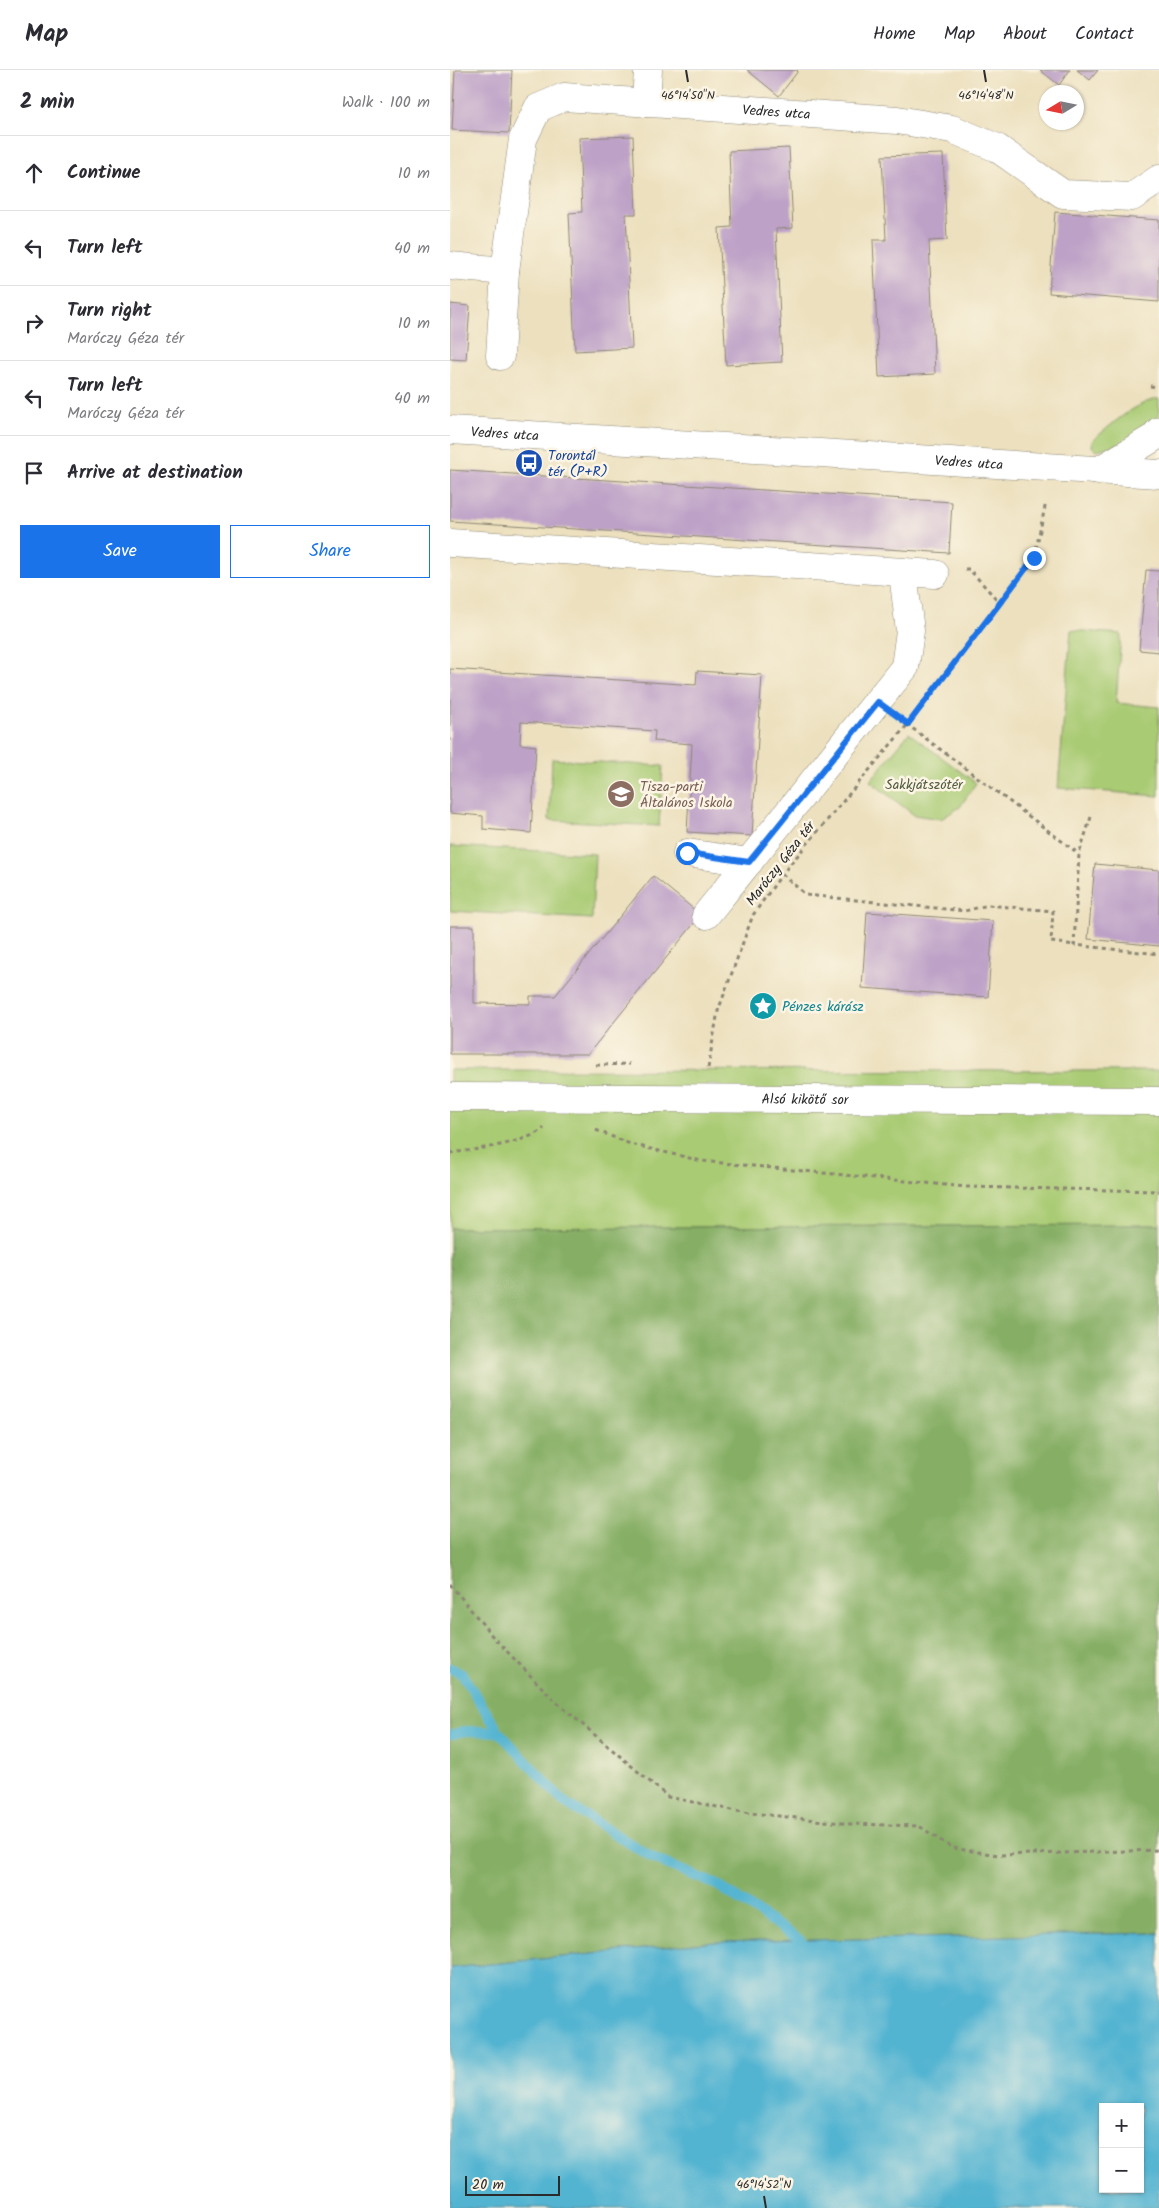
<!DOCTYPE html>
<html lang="en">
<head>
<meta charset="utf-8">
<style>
	body { margin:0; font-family:Kalam,sans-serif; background:#f7f7f7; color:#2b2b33 }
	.controls { position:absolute; right:15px; bottom:15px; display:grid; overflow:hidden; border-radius:0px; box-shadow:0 1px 4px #0004 }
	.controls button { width:45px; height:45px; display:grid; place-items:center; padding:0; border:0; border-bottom:1px solid #e1e1e2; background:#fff; color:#2b2b33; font:25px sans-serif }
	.compass { position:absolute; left:589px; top:15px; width:45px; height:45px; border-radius:50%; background:#fff; box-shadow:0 1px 4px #0004; rotate:260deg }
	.scale { position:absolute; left:15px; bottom:12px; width:95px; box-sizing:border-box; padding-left:5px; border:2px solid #2b2b2b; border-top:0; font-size:14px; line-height:18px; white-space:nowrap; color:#2b2b2b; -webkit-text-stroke:4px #fcf5e5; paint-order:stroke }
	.stop { position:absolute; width:15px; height:15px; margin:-11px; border:4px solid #1a73e8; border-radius:50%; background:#fff }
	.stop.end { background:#1a73e8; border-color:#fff; box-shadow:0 1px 5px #0008 }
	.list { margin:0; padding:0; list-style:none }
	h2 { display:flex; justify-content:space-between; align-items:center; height:65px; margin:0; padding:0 20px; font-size:21px }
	h2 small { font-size:16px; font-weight:400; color:#7c7c81 }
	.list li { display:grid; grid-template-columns:32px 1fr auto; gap:15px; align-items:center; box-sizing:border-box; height:75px; padding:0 20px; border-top:1px solid #e1e1e2 }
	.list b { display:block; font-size:19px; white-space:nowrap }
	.list p { margin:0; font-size:16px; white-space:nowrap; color:#7c7c81 }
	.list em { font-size:16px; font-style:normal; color:#7c7c81 }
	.actions { display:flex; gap:10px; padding:15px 20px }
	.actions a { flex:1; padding:11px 0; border:1px solid #1a73e8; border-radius:0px; text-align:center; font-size:18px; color:#1a73e8 }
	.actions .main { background:#1a73e8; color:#fff }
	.icon { flex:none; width:28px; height:28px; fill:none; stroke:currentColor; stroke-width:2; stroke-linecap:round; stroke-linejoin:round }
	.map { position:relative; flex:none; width:709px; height:2138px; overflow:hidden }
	header { display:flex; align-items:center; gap:30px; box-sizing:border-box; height:70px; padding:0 25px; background:#fff; border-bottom:1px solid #e1e1e2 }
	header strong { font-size:24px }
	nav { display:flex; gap:28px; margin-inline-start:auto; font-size:18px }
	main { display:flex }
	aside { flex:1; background:#fff }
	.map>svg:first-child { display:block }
	.green { fill:#a9cb73; stroke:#6a7b4f }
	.forest { fill:#86af65; stroke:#586d48 }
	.water { fill:#52b4d1; stroke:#3e707e; fill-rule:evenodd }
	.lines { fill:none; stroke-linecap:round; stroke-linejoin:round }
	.stream { stroke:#52b4d1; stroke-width:10 }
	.building { fill:#bda1c7 }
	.minor-casing { stroke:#8c8674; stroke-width:29 }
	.path { stroke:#8c8674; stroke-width:3; stroke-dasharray:4 4; stroke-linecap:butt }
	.minor { stroke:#fff; stroke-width:28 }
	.route { stroke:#1a73e8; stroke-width:6 }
	.ticks { fill:none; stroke:#2b2b2b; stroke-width:2 }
	.labels { text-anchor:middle; stroke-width:5; stroke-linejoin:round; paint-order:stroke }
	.street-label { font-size:14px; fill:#2b2b2b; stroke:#fcf5e5 }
	.transit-label { font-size:14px; fill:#164399; stroke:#fcf5e5; text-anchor:start }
	.park-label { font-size:14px; fill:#515b41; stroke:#fcf5e5 }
	.education-label { font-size:14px; fill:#785e54; stroke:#fcf5e5; text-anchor:start }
	.culture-label { font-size:14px; fill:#0d838f; stroke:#fcf5e5; text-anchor:start }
	.ticks-label { font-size:12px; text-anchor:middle; fill:#2b2b2b; stroke:#fcf5e5; stroke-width:5; stroke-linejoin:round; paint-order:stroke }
</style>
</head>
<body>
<header>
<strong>Map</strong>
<nav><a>Home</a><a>Map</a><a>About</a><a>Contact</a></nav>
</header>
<main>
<aside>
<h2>2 min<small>Walk · 100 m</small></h2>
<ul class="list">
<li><svg class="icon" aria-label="ahead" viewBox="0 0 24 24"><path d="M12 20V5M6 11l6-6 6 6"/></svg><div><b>Continue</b></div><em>10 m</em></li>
<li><svg class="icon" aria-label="left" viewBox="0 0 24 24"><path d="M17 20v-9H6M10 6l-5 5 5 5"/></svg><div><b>Turn left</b></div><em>40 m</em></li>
<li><svg class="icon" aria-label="right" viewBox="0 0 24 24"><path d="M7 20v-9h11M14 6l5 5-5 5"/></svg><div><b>Turn right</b><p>Maróczy Géza tér</p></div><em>10 m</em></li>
<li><svg class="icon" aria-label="left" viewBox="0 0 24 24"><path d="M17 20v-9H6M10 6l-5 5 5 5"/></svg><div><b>Turn left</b><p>Maróczy Géza tér</p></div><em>40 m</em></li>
<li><svg class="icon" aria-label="arrive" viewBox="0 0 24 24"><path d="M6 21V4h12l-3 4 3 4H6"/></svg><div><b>Arrive at destination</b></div></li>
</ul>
<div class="actions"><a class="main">Save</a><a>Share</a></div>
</aside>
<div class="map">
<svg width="709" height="2138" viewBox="0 0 709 2138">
	<rect width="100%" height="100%" fill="#fcf5e5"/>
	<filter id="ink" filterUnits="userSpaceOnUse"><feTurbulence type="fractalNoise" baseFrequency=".02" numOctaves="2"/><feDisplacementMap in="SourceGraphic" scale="10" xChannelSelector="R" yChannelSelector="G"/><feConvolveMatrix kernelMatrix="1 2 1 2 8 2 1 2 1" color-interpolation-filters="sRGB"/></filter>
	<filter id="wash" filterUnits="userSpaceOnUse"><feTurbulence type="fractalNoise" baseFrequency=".0096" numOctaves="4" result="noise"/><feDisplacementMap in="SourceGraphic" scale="20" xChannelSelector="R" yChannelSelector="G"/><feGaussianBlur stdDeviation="1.12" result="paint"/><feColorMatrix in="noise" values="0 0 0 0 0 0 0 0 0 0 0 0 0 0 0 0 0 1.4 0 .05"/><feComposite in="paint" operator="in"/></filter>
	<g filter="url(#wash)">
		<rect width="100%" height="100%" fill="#ece0be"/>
		<!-- green -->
		<g class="green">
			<path d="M705,329H709V346C692,366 671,376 645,380L642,376V371C661,355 681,336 705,329Z"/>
			<polygon points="621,560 671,564 666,633 709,637 709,726 608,718"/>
			<polygon points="459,663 526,713 510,737 491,749 464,745 420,711"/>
			<polygon points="102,689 213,696 209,756 99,750"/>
			<polygon points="0,776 145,784 142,849 0,841"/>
			<polygon points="0,1000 709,1001 709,1155 0,1158"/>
		</g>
		<!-- forest -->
		<polygon class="forest" points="709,1155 709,1863 265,1872 0,1898 0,1158"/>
		<!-- water -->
		<path class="water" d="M709,1863V2138H0V1898L265,1872ZM653,2037H690V2119H653Z"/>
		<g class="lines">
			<!-- stream -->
			<g class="stream">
				<polyline points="0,1598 12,1604 49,1662 114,1732 206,1790 267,1815 350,1870 358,1879"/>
				<polyline points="0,1665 14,1661 49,1662"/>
			</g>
		</g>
		<g id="blocks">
			<!-- building -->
			<g class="building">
				<polygon points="5,0 62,0 59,63 2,60"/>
				<polygon points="297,0 347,0 348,1 329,26"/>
				<polygon points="590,0 620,0 609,15"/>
				<polygon points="627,0 648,0 640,10"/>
				<polygon points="183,66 186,144 176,144 182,278 125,281 119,143 132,142 129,68"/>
				<polygon points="339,78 343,158 326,159 332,292 276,295 269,158 282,157 279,81"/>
				<polygon points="493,84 497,170 479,171 485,304 429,307 423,170 436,170 432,86"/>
				<polygon points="605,142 709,150 709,232 599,223"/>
				<polygon points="0,234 20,236 16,290 0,289"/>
				<polygon points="0,400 502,432 499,483 0,451"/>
				<polygon points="696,500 709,501 709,582 689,580"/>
				<polygon points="0,599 246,615 247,601 312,605 302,766 237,762 242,674 204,671 205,661 71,652 70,674 86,676 81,763 33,759 33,746 0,743"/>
				<polygon points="645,794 709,800 709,876 638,869"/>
				<polygon points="203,806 251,845 138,984 0,984 0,856 24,856 24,933 80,934 80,926 105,926"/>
				<polygon points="417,842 543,851 538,927 412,918"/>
			</g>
		</g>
	</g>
	<g filter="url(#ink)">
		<use href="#blocks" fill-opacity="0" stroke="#8c8674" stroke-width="1"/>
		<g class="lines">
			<!-- minor casing -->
			<g class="minor-casing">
				<g id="minor">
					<polyline points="196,33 198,0"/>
					<path id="s1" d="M0,196L55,201L73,69L88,38L114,27L447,50L502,59L547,78L613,124L682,127L709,109"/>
					<polyline points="50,286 55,201"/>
					<path id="s2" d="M0,360L709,404"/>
					<polyline points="648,401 703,368 709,361"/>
					<polyline points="0,473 485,504"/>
					<polyline points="237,783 299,792"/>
					<polyline points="256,845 455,597 460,561 453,503"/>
					<path id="s3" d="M0,1027L709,1031"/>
				</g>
			</g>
			<!-- path -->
			<g class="path">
				<polyline points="700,316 709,317"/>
				<polyline points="515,499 519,499 550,533"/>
				<polyline points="450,649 629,784"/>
				<polyline points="641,747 629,784 624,875 709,884"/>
				<polyline points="332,804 356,825 515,841 538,835 603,841 601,872 624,875"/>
				<polyline points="146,995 180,994"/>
				<polyline points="258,998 268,941 303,845 332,804 458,654 584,489 596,432"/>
				<polyline points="146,1060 180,1074 252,1091 516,1117 709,1121"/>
				<path d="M0,1083C24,1080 78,1073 94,1058"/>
				<polyline points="0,1514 43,1567 105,1631 218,1727 292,1742 401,1754 469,1756 502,1778 548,1785 709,1780"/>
			</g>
			<!-- minor -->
			<use href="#minor" class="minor"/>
		</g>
	</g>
	<g class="lines" filter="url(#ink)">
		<!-- route -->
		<polyline class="route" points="237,783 299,792 428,632 458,654 584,488"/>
	</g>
	<!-- ticks -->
	<path class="ticks" d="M236,0L238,12M534,0L536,12M314,2126L316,2138"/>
	<!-- icons -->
	<defs>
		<g id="bus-disc" transform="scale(1.4375)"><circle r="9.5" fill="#1a4fb4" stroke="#fcf5e5"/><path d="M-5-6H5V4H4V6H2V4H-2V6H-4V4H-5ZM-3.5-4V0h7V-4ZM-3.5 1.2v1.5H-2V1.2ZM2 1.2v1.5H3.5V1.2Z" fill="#fff"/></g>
		<g id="school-disc" transform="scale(1.4375)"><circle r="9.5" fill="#8d6e63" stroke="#fcf5e5"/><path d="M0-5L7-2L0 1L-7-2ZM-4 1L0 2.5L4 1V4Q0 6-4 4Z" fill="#fff"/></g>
		<g id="sight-disc" transform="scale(1.4375)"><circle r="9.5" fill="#0f9aa8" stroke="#fcf5e5"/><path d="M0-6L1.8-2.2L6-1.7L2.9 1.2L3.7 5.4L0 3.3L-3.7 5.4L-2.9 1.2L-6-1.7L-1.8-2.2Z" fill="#fff"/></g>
	</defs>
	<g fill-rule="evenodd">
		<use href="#bus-disc" x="79" y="393"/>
		<use href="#school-disc" x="171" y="724"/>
		<use href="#sight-disc" x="313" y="936"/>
	</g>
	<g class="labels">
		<!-- street labels -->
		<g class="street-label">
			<text dy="5" stroke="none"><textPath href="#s1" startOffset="464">Vedres utca</textPath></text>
			<text dy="5" stroke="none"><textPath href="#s2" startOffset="55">Vedres utca</textPath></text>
			<text dy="5" stroke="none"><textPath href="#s2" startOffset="520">Vedres utca</textPath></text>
			<text transform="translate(330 793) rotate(-52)" y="5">Maróczy Géza tér</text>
			<text dy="5" stroke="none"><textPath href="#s3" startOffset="355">Alsó kikötő sor</textPath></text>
		</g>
		<!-- transit labels -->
		<g class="transit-label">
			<text x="98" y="390">Torontál<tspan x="98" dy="16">tér (P+R)</tspan></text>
		</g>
		<!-- park labels -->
		<g class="park-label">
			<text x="474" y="719">Sakkjátszótér</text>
		</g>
		<!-- education labels -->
		<g class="education-label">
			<text x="190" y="721">Tisza-parti<tspan x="190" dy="16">Általános Iskola</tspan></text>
		</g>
		<!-- culture labels -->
		<g class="culture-label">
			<text x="332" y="941">Pénzes kárász</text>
		</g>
	</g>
	<g class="ticks-label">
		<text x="238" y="29">46°14'50"N</text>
		<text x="536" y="29">46°14'48"N</text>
		<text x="314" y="2118">46°14'52"N</text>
	</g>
</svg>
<div class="controls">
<button>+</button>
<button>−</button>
</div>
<svg class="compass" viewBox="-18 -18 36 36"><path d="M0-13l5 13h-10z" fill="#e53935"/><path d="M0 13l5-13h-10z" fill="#7c7c81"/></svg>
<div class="scale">20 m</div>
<div class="stop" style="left:237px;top:783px"></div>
<div class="stop end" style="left:584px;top:488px"></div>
</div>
</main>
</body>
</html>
